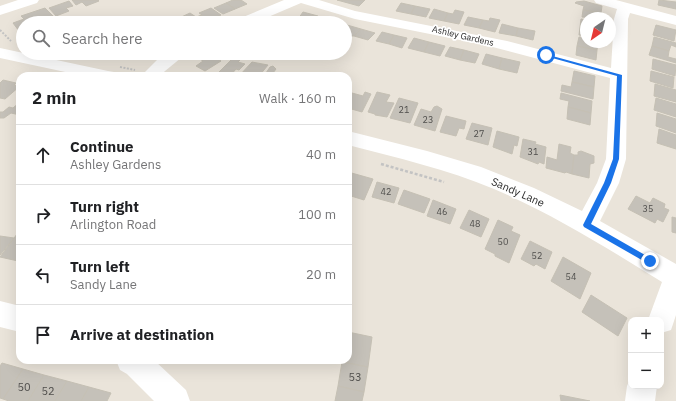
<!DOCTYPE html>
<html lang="en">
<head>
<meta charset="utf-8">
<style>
	body { margin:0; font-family:"IBM Plex Sans",sans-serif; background:#f6f6f6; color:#202124 }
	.controls { position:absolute; right:12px; bottom:12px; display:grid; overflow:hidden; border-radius:8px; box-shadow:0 4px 16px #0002 }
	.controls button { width:36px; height:36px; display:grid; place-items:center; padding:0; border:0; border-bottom:1px solid #e0e0e0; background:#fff; color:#202124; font:20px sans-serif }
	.compass { position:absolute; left:580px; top:12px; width:36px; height:36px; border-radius:50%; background:#fff; box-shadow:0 4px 16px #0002; rotate:215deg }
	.stop { position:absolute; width:12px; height:12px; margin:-9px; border:3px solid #1a73e8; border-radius:50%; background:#fff }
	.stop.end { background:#1a73e8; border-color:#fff; box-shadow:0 1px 4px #0008 }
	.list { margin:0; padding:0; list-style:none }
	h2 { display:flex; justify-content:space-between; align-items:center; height:52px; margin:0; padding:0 16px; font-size:17px }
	h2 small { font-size:13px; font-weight:400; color:#757577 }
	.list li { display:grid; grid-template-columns:26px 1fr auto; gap:12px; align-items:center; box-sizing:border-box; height:60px; padding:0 16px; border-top:1px solid #e0e0e0 }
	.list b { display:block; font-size:15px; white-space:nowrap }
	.list p { margin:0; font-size:13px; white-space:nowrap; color:#757577 }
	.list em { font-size:13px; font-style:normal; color:#757577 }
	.icon { flex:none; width:22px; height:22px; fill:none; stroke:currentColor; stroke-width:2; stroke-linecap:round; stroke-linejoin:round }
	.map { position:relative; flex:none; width:676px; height:401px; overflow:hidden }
	.search { position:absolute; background:#fff; box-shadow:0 4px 16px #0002; left:16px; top:16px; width:336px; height:44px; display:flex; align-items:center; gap:10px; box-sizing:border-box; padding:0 14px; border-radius:22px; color:#757577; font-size:15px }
	.panel { position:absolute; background:#fff; box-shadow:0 4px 16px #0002; left:16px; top:72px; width:336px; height:292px; border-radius:12px }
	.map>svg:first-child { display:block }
	.building { fill:#c5c1b9; stroke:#c5c0b4 }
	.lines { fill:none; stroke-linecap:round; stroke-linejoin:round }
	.path-far1 { stroke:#c3c3c3; stroke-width:2; stroke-dasharray:2 1.5; stroke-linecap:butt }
	.path { stroke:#c3c3c3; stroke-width:2.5; stroke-dasharray:3 2; stroke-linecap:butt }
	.minor { fill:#fff; fill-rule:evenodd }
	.route { fill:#1a73e8 }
	.labels { text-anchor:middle; stroke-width:3.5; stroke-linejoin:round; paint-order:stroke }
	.far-street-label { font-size:9px; fill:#282828; stroke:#fff }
	.number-label { font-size:9px; fill:#4f4e4c }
	.street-label { font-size:11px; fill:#282828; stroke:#fff }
	.near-number-label { font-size:11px; fill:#4f4e4c }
</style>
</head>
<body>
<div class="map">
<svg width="676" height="401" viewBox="0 0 676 401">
	<rect width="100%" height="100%" fill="#eae4da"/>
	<!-- building -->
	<g class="building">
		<polygon points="72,0 98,0 99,1 86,6 82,2 76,5"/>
		<polygon points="233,0 241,0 247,4 235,9 226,3"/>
		<polygon points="337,0 365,0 359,6"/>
		<polygon points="659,0 676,2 676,9 658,5"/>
		<polygon points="69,1 73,6 66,8 69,11 56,16 49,8"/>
		<polygon points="584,1 602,6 601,13 583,10 584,6 575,3 576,2"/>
		<polygon points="226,3 235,9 223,14 214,8"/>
		<polygon points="401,3 415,6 411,14 396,11"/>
		<polygon points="415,6 430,9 426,17 411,14"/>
		<polygon points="45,8 56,19 46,23 45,21 40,23 23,23 23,29 19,31 13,23 24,19 21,16"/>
		<polygon points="211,8 221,15 210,20 208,19 205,20 199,16 202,15 199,13"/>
		<polygon points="434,9 448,13 444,21 429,18"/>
		<polygon points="455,10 464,12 459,24 444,21 448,13 453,14"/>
		<polygon points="583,10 601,13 600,18 582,17"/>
		<polygon points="303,12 318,16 314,22 298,19"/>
		<polygon points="190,13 196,17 199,16 205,20 200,23 183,23 177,19"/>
		<polygon points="468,17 483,20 479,28 464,25"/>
		<polygon points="293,18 298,19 309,21 307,23 289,23"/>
		<polygon points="490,18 500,20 495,32 479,28 483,20 489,21"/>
		<polygon points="581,19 586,20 586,28 580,27"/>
		<polygon points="502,24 518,28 516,36 499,33"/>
		<polygon points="347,25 361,29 354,36 351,36 349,39 345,37 345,26"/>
		<polygon points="656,25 676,30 674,41 653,35"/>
		<polygon points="580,27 586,28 586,36 579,35"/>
		<polygon points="518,28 535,31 533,40 516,36"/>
		<polygon points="361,29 375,33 368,40 354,36"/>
		<polygon points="382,32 394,35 389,44 376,41"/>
		<polygon points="394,35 407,38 402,48 389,44"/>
		<polygon points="579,37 586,38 586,42 598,42 597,50 577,46"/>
		<polygon points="654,37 676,43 676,47 671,45 669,51 652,46"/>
		<polygon points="414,38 429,42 424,52 408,48"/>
		<polygon points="429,42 445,46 440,56 424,52"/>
		<polygon points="577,46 597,50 596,60 576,55"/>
		<polygon points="652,46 669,51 668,57 676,59 676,63 649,55"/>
		<polygon points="450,47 464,50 460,60 445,56"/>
		<polygon points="464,50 479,54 475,63 460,60"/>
		<polygon points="204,53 207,53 221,61 205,71 196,66 203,61 197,57"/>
		<polygon points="486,54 502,58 499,69 482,64"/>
		<polygon points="233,58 240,60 238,62 245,64 239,70 236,69 230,76 217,74"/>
		<polygon points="502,58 520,62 517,73 499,69"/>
		<polygon points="653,59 676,65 675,76 652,69"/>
		<polygon points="252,62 268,65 259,76 239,76"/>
		<polygon points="273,66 276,69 273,73 285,76 264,76 270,67"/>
		<polygon points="574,71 595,76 594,87 572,82"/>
		<polygon points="651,71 674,77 673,88 650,81"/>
		<polygon points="3,80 16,83 14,85 20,86 5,99 0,98 0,83"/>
		<polygon points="572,82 594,87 593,99 561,91 562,85 571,87"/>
		<polygon points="655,84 676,90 676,102 654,96"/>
		<polygon points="365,92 371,94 362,112 348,108 348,100 352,93 363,96"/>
		<polygon points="377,92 390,95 386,102 394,103 387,117 375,115 375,114 368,112"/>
		<polygon points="561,93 592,101 591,113 568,107 569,101 560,99"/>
		<polygon points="399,98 418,103 410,123 390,118"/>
		<polygon points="656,98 676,104 676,117 654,110"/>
		<polygon points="20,102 20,115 11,113 4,118 0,118 0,112 3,112 9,107 13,108"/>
		<polygon points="437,106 442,109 435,131 414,125 421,109 431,112 434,107"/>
		<polygon points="568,107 591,113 590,125 567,119"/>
		<polygon points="657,113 676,119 676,133 656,126"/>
		<polygon points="446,116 466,121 464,129 459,128 456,136 440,132"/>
		<polygon points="472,123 492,128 488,145 466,139"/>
		<polygon points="659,129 676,135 676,149 657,143"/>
		<polygon points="497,131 519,137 517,146 514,145 512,154 493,147"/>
		<polygon points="523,139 536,142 535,144 546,147 544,164 539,162 538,164 520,157"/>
		<polygon points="559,144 571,147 570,153 574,155 572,174 566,172 565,173 546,168 547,157 557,160"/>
		<polygon points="581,151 594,156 594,163 590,164 589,178 572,174 574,155 578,155 578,152"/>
		<polygon points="348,172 373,179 364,200 348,195"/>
		<polygon points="377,182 399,188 394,203 372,197"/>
		<polygon points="404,190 430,199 424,213 398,204"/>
		<polygon points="636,196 650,203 653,198 665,204 664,208 669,210 663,222 657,219 655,223 628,209"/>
		<polygon points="433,200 456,209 450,224 427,216"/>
		<polygon points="469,210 489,219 481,237 460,228"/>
		<polygon points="672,217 676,218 676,233 672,232"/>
		<polygon points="498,220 513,227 511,231 520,235 509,263 495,256 495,254 485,249"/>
		<polygon points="20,230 20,259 18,261 0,257"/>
		<polygon points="0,236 14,238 0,255"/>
		<polygon points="530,241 552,252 545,269 536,264 534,266 521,259"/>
		<polygon points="563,257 591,273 580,299 551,281"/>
		<polygon points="591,295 627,318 618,336 582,312"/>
		<polygon points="348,332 372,337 368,367 342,362 342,360 348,360"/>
		<polygon points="342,362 368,367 364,392 338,386"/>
		<polygon points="2,363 23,369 3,399 0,398 0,366"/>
		<polygon points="23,369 44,375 28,401 9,401 3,399"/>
		<polygon points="44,375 67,381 55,401 28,401"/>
		<polygon points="67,381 89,387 81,401 55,401"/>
		<polygon points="338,386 364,392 362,401 335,401"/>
		<polygon points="89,387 111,393 107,401 81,401"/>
		<polygon points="560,395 590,401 561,401"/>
	</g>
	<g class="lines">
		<!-- path-far1 -->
		<g class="path-far1">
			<polyline points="0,30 11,41"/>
			<polyline points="120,67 135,70"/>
		</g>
		<!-- path -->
		<polyline class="path" points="381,164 444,182"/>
		<!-- minor -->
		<g class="minor">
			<polygon points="18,0 39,0 37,3 0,15 0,6"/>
			<path d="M284,0H319L355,11L507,41L611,68L614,19L617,9L596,3L594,0H616L676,16V25L630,13L628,19L626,159L619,183L600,221L676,264V315L671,330L661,333V320H648L662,282C607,248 553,214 494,189C447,169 397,158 348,145V131L427,151L481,167L534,188L582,211L597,183L606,159L610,78L485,45L355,19L301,3L254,23H234L236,20Z"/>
			<polygon points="0,48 108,71 114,72 116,76 84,76 0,58"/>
			<polygon points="168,53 187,53 159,76 141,76 159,58"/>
			<polygon points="0,301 20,306 20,332 0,327"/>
			<polygon points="116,360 154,360 186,390 190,401 154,401 127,374 120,370"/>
			<polygon points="631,377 631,386 657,386 655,401 625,401 627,386"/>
		</g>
	</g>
	<!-- route -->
	<polygon class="route" points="545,54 622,75 619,159 611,183 591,224 652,259 652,263 647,263 584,227 583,225 604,183 613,159 617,76 545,56"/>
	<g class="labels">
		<!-- far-street labels -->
		<g class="far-street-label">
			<text transform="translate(463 36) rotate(13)" y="3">Ashley Gardens</text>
		</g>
		<!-- number labels -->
		<g class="number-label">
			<text x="404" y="113">21</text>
			<text x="428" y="123">23</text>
			<text x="479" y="137">27</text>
			<text x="533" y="155">31</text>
			<text x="386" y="195">42</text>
			<text x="648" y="212">35</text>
			<text x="442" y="215">46</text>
			<text x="475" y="227">48</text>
			<text x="503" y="245">50</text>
			<text x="537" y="259">52</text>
			<text x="571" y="280">54</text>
		</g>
		<!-- street labels -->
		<g class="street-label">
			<text transform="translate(518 192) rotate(24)" y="4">Sandy Lane</text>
		</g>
		<!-- near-number labels -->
		<g class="near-number-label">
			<text x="355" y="381">53</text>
			<text x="24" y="391">50</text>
			<text x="48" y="395">52</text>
		</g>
	</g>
</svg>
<div class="controls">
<button>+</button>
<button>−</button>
</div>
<svg class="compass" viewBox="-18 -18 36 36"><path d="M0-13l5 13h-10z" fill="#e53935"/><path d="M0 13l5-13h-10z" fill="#757577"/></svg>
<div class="stop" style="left:546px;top:55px"></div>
<div class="stop end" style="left:650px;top:261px"></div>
<div class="search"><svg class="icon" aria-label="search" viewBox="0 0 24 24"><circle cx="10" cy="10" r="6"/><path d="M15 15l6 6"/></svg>Search here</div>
<section class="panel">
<h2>2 min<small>Walk · 160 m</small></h2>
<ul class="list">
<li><svg class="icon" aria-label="ahead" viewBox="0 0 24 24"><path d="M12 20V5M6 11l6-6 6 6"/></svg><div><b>Continue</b><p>Ashley Gardens</p></div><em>40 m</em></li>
<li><svg class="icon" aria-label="right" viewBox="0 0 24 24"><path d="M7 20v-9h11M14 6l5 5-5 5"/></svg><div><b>Turn right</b><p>Arlington Road</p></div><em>100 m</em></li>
<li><svg class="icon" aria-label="left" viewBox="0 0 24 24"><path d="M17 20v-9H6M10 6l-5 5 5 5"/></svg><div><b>Turn left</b><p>Sandy Lane</p></div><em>20 m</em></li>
<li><svg class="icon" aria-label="arrive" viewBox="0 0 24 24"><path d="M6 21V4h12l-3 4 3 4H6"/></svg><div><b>Arrive at destination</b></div></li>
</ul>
</section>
</div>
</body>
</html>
